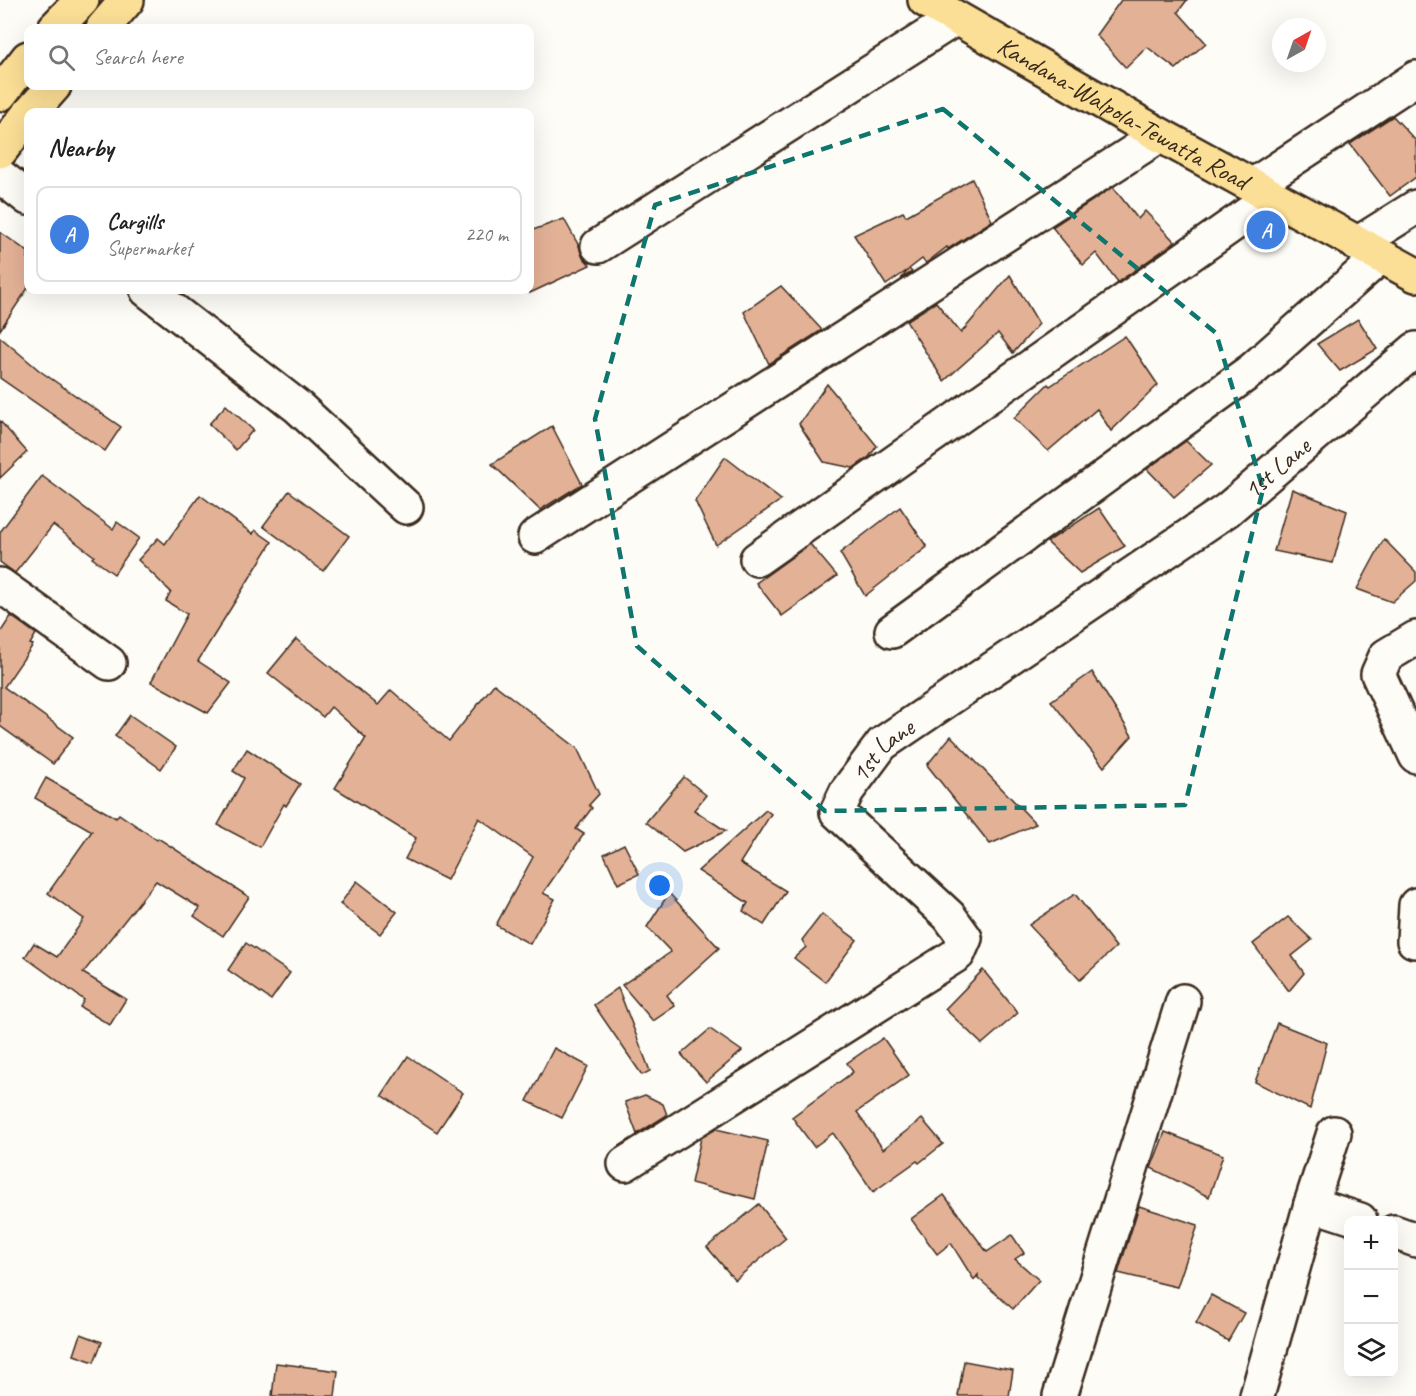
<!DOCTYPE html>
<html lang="en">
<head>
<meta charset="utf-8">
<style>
	body { margin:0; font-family:Caveat,sans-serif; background:#f6f6f6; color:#222 }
	.controls { position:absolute; right:18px; bottom:18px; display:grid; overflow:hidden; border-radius:12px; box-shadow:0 6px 24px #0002 }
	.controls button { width:54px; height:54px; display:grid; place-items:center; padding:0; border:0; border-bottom:2px solid #e0e0e0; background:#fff; color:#222; font:30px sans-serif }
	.compass { position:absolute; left:1272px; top:18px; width:54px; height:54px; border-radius:50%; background:#fff; box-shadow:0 6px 24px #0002; rotate:40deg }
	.you { position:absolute; left:660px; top:886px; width:21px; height:21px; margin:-15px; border:4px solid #fff; border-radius:50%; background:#1a73e8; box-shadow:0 0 0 9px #1a73e833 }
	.badge { display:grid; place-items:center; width:39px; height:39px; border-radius:50%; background:#111827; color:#fff; font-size:20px; font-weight:700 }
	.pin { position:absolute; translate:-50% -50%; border:3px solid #fff; box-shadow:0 2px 6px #0006 }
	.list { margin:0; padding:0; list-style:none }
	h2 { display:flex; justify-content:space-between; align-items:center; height:78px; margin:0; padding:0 24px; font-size:26px }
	h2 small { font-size:20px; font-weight:400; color:#767676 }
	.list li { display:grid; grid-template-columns:39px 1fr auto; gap:18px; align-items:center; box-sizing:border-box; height:96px; margin:0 12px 12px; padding:0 12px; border:2px solid #e0e0e0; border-radius:12px }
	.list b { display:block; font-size:22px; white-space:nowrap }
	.list p { margin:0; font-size:20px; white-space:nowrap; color:#767676 }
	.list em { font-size:20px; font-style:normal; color:#767676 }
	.icon { flex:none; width:33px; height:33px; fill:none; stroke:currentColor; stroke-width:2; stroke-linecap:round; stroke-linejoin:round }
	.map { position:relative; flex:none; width:1416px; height:1396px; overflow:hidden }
	.search { position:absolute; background:#fff; box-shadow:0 6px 24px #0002; left:24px; top:24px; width:510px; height:66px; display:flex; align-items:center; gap:15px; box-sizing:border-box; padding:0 21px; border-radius:12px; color:#767676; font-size:22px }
	.panel { position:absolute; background:#fff; box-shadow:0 6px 24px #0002; left:24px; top:108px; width:510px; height:186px; border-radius:12px }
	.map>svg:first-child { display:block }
	.building { fill:#e3b196; stroke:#3b2a1e; stroke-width:1.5 }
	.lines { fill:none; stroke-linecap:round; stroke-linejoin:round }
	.street-casing { stroke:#3b2a1e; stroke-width:38 }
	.primary-casing { stroke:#3b2a1e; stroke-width:38 }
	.highway-casing { stroke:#3b2a1e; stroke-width:38 }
	.street { stroke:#fdfcf7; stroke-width:33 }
	.primary { stroke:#fbdf96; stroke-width:33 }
	.highway { stroke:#fbdf96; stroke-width:33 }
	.marked { fill:none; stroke:#0f766e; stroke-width:4.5; stroke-dasharray:12 8; stroke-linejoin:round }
	.labels { text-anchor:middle; stroke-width:5; stroke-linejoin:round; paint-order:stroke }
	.street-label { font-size:26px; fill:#3b2a1e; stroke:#fdfcf7 }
</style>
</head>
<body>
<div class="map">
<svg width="1416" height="1396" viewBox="0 0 1416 1396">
	<rect width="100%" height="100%" fill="#fdfcf7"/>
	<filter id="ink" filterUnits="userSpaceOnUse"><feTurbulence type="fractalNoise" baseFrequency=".0167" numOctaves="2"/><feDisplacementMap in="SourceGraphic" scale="12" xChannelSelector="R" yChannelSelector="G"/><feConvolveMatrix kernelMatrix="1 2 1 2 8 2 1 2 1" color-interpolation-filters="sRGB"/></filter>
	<g filter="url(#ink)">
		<!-- building -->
		<g class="building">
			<polygon points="1121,0 1187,0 1178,12 1206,43 1176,69 1147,47 1126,68 1096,35"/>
			<polygon points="1393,116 1416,141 1416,177 1390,196 1350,144"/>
			<polygon points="972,179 992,221 948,249 947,247 926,263 922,259 909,269 912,272 901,279 908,270 886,285 854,235 903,212 906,216"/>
			<polygon points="1113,187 1138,219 1145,211 1175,242 1118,282 1096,253 1083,265 1052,227"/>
			<polygon points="564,219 579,246 582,256 590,265 530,293 530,231"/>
			<polygon points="0,232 28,252 28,288 0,330"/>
			<polygon points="1010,275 1039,324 1013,353 998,333 944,381 906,321 936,302 961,333"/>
			<polygon points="781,286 822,330 769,364 744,312"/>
			<polygon points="1358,319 1377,349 1340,371 1317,344"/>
			<polygon points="1125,336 1158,385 1111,431 1097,409 1048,451 1014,418 1048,384 1050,386"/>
			<polygon points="0,337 40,371 121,427 105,451 0,378"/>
			<polygon points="827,384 877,446 869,457 853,468 824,462 799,424"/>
			<polygon points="226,405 253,430 236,450 209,424"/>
			<polygon points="0,421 27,452 0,478"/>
			<polygon points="552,426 582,484 540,510 492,464"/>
			<polygon points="1186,441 1211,465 1174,497 1147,469"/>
			<polygon points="725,457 781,500 716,545 695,501"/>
			<polygon points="42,476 113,529 117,522 139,538 114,574 92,558 94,556 53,525 15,573 0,562 0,532"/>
			<polygon points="1292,489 1347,511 1333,563 1274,551"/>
			<polygon points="289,491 349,536 323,571 263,526"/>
			<polygon points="200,495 253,534 255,530 272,542 198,661 231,683 208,713 151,682 187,614 166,601 171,592 138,560 158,538 165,544"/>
			<polygon points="900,507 927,547 865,596 840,553"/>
			<polygon points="1099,508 1125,546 1080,573 1047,542"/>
			<polygon points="1384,539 1416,572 1416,581 1392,602 1357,589"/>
			<polygon points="810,544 837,576 782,616 756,583"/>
			<polygon points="11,616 36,634 30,644 33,645 4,687 73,737 53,764 0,726 0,633"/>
			<polygon points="296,639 378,705 391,690 449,741 494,684 577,748 599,794 589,805 592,808 576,829 584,834 543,893 555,899 530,944 496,925 533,857 479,818 447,880 405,859 416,838 335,788 366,738 331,707 323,717 268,673"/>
			<polygon points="1092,672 1132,736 1104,767 1051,701"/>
			<polygon points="130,715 176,747 161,769 115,736"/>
			<polygon points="951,736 1036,824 990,844 927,765"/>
			<polygon points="247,749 300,784 286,806 284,804 260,847 218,825 244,778 233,771"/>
			<polygon points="684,777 706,795 694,810 726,831 683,852 646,822"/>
			<polygon points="46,778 116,818 119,814 157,840 158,838 249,897 223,936 194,916 200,908 156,881 83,973 126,999 110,1025 80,1007 84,1000 25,957 34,943 57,957 84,919 48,893 92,831 35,798"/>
			<polygon points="766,810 771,814 740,863 786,891 764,925 743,911 748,903 698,871"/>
			<polygon points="624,844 639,874 618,884 604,854"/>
			<polygon points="357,881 397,912 380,934 340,904"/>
			<polygon points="669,893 719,948 667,995 675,1006 653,1021 622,985 671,952 647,927"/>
			<polygon points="1075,894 1116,947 1080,980 1029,925"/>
			<polygon points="822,914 857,940 825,982 794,958 806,947 802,940"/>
			<polygon points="1288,917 1312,940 1292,956 1304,973 1289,991 1253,944"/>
			<polygon points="246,943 290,973 271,1000 228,970"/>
			<polygon points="983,970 1018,1013 982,1044 945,1009"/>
			<polygon points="618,988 650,1071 642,1075 594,1005"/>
			<polygon points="1277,1023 1327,1043 1310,1109 1255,1082"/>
			<polygon points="710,1029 742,1051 706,1082 681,1054"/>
			<polygon points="883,1038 909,1075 857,1112 883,1149 922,1119 943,1144 919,1163 917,1161 873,1192 833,1133 814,1147 792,1117 853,1072 847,1063"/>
			<polygon points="554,1048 588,1066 562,1118 527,1101"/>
			<polygon points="408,1056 463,1093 437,1132 382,1095"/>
			<polygon points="645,1095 663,1104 667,1115 637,1134 625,1102"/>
			<polygon points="716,1129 768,1141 755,1199 691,1183 701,1138"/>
			<polygon points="1165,1132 1223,1155 1209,1197 1151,1168"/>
			<polygon points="944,1195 987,1252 1012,1235 1024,1253 1015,1259 1039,1280 1013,1309 978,1278 978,1275 974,1280 951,1243 937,1254 911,1219"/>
			<polygon points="759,1204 786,1238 735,1280 707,1247"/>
			<polygon points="1139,1206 1198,1225 1177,1287 1118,1273"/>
			<polygon points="1211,1295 1244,1313 1228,1341 1196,1323"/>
			<polygon points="81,1334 102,1342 94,1362 74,1355"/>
			<polygon points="964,1361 1013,1370 1009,1396 958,1396"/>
			<polygon points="276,1363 338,1371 335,1396 272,1396"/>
		</g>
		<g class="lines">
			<!-- street casing -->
			<g class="street-casing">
				<g id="street">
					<polyline points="0,176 28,198"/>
					<polyline points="1252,186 1416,78"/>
					<polyline points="1357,244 1416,207"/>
					<polyline points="598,246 956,18"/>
					<polyline points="147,290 298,407 406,507"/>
					<polyline points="535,537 1160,135"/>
					<polyline points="757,559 1272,197"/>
					<polyline points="0,585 109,663"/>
					<polyline points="892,631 1252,370 1381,256"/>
					<polyline points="1416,638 1386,656 1378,674 1416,756"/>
					<polyline points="1414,941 1416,905"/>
					<path id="s1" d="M625,1164L958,954L965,938L949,916L837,812L847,791L882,744L1227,510L1416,349"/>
					<polyline points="1311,1204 1334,1133"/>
					<polyline points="1394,1232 1416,1240"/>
					<polyline points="1060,1396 1183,1001"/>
					<polyline points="1257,1396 1311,1204 1360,1220"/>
				</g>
			</g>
			<!-- primary casing -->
			<g class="primary-casing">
				<g id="primary">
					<path id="s2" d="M925,0L1160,135L1416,275"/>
				</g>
			</g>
			<!-- highway casing -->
			<g class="highway-casing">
				<g id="highway">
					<polyline points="55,28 82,0"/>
					<polyline points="103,28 127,0"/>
					<polyline points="0,94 28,58"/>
					<polyline points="31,112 54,86"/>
					<polyline points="0,151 28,115"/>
				</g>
			</g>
			<!-- street -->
			<use href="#street" class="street"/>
			<!-- primary -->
			<use href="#primary" class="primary"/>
			<!-- highway -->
			<use href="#highway" class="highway"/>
		</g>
	</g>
	<!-- marked area -->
	<path class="marked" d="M943,109L1216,333L1263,489L1185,805L825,811L637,646L595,419L655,205Z"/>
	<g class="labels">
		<!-- street labels -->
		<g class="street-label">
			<text dy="9" stroke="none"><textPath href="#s2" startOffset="228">Kandana-Walpola-Tewatta Road</textPath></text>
			<text dy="9" stroke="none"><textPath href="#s1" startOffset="1155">1st Lane</textPath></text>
			<text dy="9" stroke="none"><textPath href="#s1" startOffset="669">1st Lane</textPath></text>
		</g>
	</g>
</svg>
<div class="controls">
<button>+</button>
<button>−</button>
<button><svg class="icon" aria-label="layers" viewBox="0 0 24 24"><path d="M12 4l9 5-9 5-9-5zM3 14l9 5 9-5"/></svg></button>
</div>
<svg class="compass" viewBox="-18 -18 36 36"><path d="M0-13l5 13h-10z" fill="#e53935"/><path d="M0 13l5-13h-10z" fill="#767676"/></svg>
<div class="you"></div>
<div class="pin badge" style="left:1266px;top:230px;background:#3f7fe0">A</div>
<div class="search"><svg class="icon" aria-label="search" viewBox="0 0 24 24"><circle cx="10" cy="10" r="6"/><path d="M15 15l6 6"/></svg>Search here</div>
<section class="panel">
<h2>Nearby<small></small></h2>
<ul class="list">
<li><span class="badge" style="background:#3f7fe0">A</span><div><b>Cargills</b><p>Supermarket</p></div><em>220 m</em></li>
</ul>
</section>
</div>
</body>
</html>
